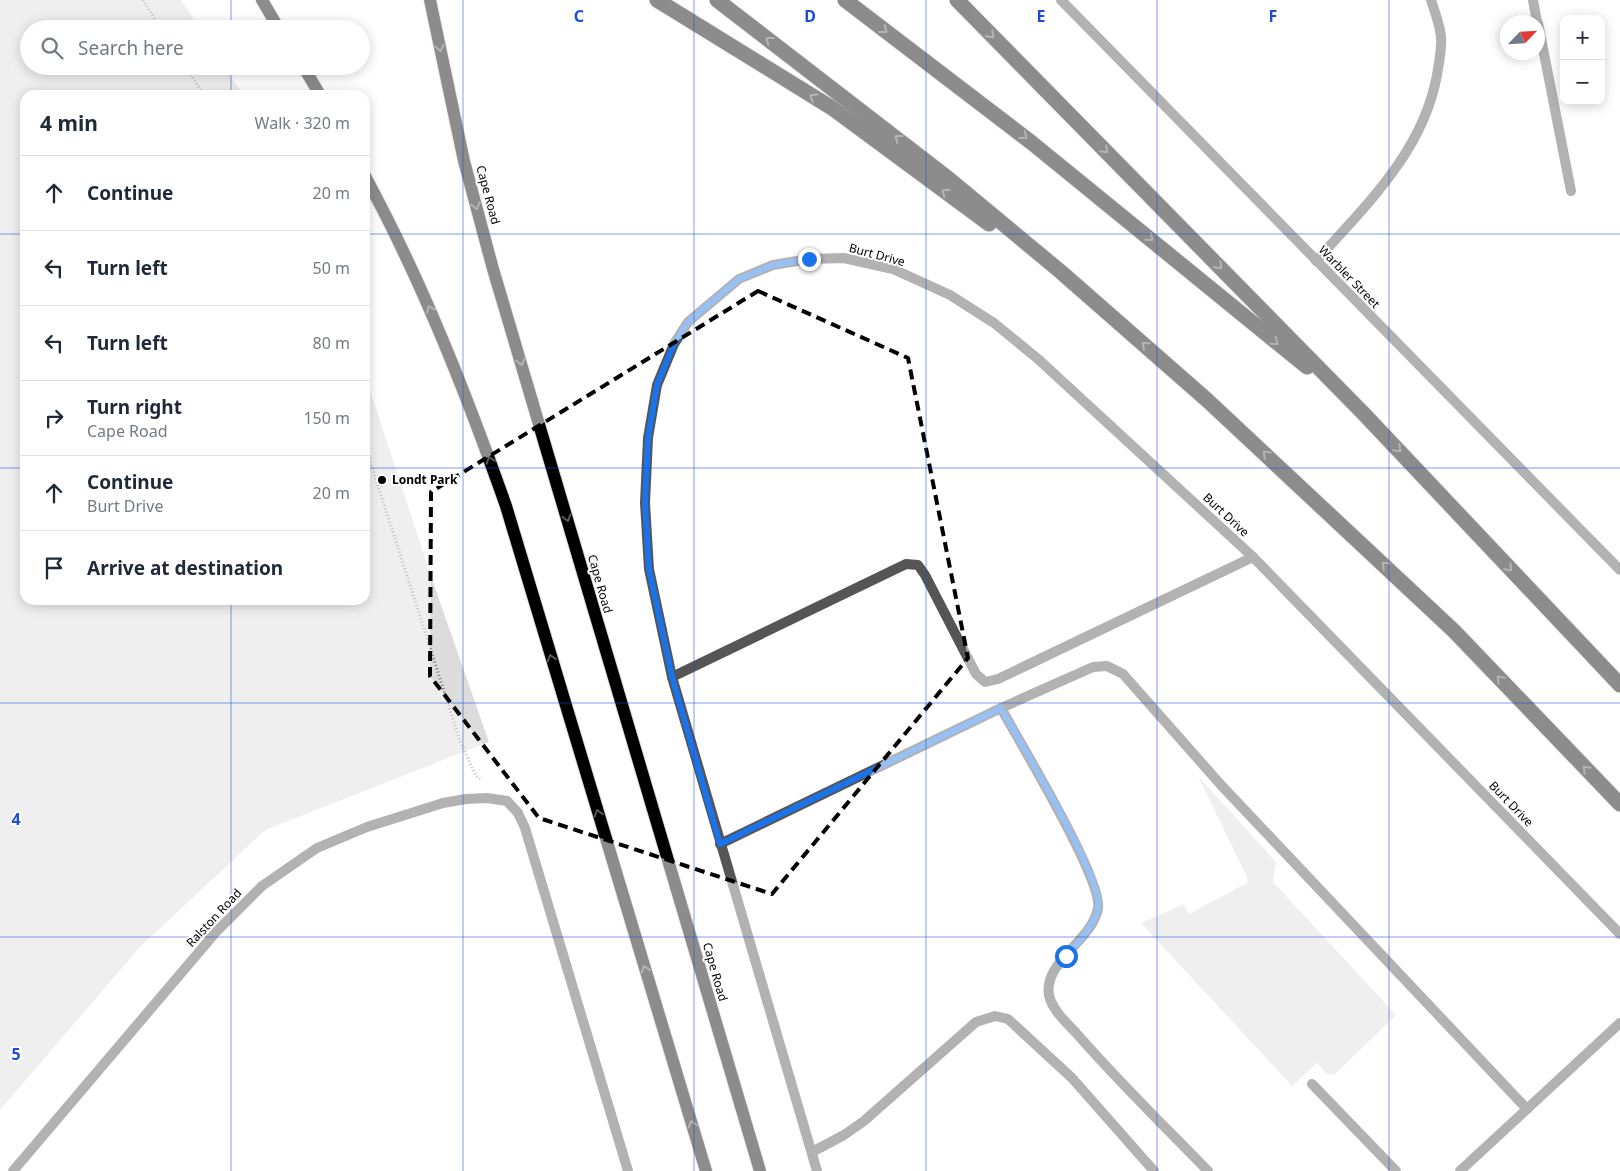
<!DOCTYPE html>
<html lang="en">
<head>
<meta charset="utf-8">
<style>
	body { margin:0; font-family:"Noto Sans",sans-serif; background:#f6f6f7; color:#1f2937 }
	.controls { position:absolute; right:15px; top:15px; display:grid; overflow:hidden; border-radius:10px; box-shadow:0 2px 12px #0003 }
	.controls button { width:45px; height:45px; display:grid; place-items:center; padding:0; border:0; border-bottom:1px solid #e0e1e3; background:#fff; color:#1f2937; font:25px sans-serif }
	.compass { position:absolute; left:1500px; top:15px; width:45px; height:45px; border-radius:50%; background:#fff; box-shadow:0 2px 12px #0003; rotate:65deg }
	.stop { position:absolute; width:15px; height:15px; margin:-11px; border:4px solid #1a73e8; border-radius:50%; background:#fff }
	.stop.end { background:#1a73e8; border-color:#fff; box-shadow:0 1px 5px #0008 }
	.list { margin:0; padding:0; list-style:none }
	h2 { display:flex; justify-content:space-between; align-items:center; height:65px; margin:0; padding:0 20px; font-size:21px }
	h2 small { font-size:16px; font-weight:400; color:#747a83 }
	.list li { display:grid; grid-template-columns:32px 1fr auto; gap:15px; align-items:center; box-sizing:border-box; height:75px; padding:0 20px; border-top:1px solid #e0e1e3 }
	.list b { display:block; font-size:19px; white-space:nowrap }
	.list p { margin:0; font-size:16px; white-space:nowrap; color:#747a83 }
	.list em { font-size:16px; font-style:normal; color:#747a83 }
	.icon { flex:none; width:28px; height:28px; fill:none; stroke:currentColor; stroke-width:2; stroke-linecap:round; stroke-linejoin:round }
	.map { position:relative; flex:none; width:1620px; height:1171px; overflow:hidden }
	.search { position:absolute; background:#fff; box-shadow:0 2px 12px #0003; left:20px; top:20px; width:350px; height:55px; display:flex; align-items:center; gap:12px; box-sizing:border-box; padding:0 18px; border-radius:28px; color:#747a83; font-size:19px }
	.panel { position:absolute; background:#fff; box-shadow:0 2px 12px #0003; left:20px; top:90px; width:350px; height:515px; border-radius:15px }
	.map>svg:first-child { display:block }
	.green { fill:#dcdcdc }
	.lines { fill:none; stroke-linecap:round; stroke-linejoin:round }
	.primary-casing { stroke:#dbdbdb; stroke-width:14 }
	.highway-casing { stroke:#dbdbdb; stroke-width:17 }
	.path { stroke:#777; stroke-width:3; stroke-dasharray:1 2.5; stroke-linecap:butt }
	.lane { stroke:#555; stroke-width:10 }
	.street { stroke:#555; stroke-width:10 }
	.primary { stroke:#000; stroke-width:12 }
	.highway { stroke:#000; stroke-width:15 }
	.oneway { stroke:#595959 }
	.route { stroke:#1a73e8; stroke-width:6 }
	.marked { fill:none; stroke:#000; stroke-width:4; stroke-dasharray:10 6; stroke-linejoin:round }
	.grid { fill:none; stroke:#1d4ed8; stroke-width:1; stroke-opacity:0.55 }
	.poi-dot { fill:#000; stroke:#fff; stroke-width:2 }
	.labels { text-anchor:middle; stroke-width:4; stroke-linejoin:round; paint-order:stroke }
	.street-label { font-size:12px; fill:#000; stroke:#fff }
	.poi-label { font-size:12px; font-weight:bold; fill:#000; stroke:#fff; text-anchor:start }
	.grid-label { font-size:16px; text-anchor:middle; font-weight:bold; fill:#1d4ed8; stroke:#fff; stroke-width:4; stroke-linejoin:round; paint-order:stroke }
</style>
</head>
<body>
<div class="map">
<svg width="1620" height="1171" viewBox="0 0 1620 1171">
	<rect width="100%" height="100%" fill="#fff"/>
	<!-- green -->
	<g class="green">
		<polygon points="0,0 181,0 200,29 29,29 29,66 224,66 243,95 25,95 25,600 365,600 365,375 434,585 489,742 265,830 140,947 0,1110"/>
		<polygon points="1198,776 1276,862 1273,882 1396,1015 1334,1075 1327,1074 1317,1063 1292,1086 1141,923 1184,904 1189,914 1247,883 1247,877"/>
	</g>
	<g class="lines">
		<!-- primary casing -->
		<g class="primary-casing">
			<g id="primary">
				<polyline points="262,0 279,29"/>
				<polyline points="430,0 464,161 493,269 760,1171"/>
				<polyline points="303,66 320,95"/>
				<path d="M365,176C422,281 466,393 506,506L706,1171"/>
			</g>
		</g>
		<!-- highway casing -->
		<g class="highway-casing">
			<g id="highway">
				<polyline points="657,0 832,108 989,224"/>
				<polyline points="717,0 949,179 1061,272 1207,400 1454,631 1620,804"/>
				<polyline points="845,0 1032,143 1307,367"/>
				<polyline points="957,0 1364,414 1620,685"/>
			</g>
		</g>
		<!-- path -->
		<g class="path">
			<polyline points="143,0 161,29"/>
			<polyline points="185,66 204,95"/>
			<polyline points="365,445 460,741 476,776 480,779"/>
		</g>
		<!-- lane -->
		<g class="lane">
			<polyline points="1533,0 1537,22"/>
			<polyline points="1538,23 1571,191"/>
			<path d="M1316,261C1366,205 1423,152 1437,75C1439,63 1442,49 1441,37C1440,25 1435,12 1431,0"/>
			<polyline points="672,677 906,564 918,565 925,575 976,674 985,682 998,679 1253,557"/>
		</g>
		<!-- street -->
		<g class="street">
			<polyline points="1061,0 1620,570"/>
			<path d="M1001,708C1019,741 1103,880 1098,908C1093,940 1043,962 1049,995C1052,1010 1067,1023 1077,1034C1119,1082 1164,1126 1208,1171"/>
			<polyline points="720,844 1001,708 1093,667 1107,666 1123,674 1221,785 1527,1109"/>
			<polyline points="1312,1084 1396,1171"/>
			<polyline points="812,1152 844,1135 864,1121 976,1022 995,1016 1008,1019 1072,1078 1154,1171"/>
			<polyline points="13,1171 216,932 262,886 317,848 367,827 443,803 466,799 487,798 507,801 518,813 525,828 628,1171"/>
			<polyline points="817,1171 672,677 649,569 645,503 648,438 657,385 674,344 688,322 739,279 773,265 809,259 844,258 893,269 950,295 994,323 1038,359 1253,557 1620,934"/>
			<polyline points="1460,1171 1620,1023"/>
		</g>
		<!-- primary -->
		<use href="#primary" class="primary"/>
		<!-- highway -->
		<use href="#highway" class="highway"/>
	</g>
	<!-- one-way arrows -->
	<defs><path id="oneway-chevron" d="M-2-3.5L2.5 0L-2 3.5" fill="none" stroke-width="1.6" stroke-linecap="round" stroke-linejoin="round" transform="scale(1.25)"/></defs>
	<g class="oneway">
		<use href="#oneway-chevron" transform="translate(884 30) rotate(37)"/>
		<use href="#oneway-chevron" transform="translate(991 35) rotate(45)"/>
		<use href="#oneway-chevron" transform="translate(769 40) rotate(-143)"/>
		<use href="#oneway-chevron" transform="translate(440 48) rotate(79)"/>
		<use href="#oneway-chevron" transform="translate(813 97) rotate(-148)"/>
		<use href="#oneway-chevron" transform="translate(1024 136) rotate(38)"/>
		<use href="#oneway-chevron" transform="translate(898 138) rotate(-143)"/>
		<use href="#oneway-chevron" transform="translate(1105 150) rotate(45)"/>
		<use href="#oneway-chevron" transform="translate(945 192) rotate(-144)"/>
		<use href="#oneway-chevron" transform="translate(476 206) rotate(75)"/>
		<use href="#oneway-chevron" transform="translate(1150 238) rotate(39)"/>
		<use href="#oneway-chevron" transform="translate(1219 266) rotate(45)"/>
		<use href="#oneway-chevron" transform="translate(430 309) rotate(-114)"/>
		<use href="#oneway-chevron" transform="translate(1275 342) rotate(39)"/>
		<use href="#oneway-chevron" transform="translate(1145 345) rotate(-139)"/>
		<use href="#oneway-chevron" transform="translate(521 362) rotate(74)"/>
		<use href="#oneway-chevron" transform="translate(1398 449) rotate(47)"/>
		<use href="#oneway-chevron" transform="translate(1266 454) rotate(-137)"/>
		<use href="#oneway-chevron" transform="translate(490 460) rotate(-109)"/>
		<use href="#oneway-chevron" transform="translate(567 518) rotate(74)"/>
		<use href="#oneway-chevron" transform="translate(1385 565) rotate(-137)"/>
		<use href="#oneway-chevron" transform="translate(1509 568) rotate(47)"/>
		<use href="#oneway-chevron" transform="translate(551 658) rotate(-107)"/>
		<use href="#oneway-chevron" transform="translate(1500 679) rotate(-134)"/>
		<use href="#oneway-chevron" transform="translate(1586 769) rotate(-134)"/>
		<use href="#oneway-chevron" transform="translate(598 813) rotate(-107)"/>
		<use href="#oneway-chevron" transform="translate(645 969) rotate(-107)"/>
		<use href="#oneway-chevron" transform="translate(692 1124) rotate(-107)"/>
	</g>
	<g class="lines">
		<!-- route -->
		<path class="route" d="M809,259L773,265L739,279L688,322L674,344L657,385L648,438L645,503L649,569L672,677L720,844L1001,708C1019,741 1105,881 1098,909C1093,927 1078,943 1066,956"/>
	</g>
	<!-- marked area -->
	<path d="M0 0H1620V1171H0ZM758,291L908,358L968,658L772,894L539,818L430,676L431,492Z" fill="#fff" fill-opacity=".55" fill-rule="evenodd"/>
	<path class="marked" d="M758,291L908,358L968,658L772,894L539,818L430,676L431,492Z"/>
	<!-- grid -->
	<path class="grid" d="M231,0V29M463,0V1171M694,0V1171M926,0V1171M1157,0V1171M1389,0V1171M231,66V95M0,234H25M365,234H1620M0,468H25M365,468H1620M231,600V1171M0,703H1620M0,937H1620"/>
	<!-- markers -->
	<circle class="poi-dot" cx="382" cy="480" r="5"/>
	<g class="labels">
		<!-- street labels -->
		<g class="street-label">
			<text transform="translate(488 195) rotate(75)" y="4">Cape Road</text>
			<text transform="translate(877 255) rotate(15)" y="4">Burt Drive</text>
			<text transform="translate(1349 277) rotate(46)" y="4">Warbler Street</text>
			<text transform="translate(1226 515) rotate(43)" y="4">Burt Drive</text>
			<text transform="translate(600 584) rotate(74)" y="4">Cape Road</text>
			<text transform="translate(1511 804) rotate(46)" y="4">Burt Drive</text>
			<text transform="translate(214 918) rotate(-47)" y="4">Ralston Road</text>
			<text transform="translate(715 972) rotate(74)" y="4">Cape Road</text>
		</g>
		<!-- poi labels -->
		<g class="poi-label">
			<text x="392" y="484">Londt Park</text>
		</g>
	</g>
	<g class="grid-label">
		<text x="579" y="22">C</text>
		<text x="810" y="22">D</text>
		<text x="1041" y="22">E</text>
		<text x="1273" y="22">F</text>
		<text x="16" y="825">4</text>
		<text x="16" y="1060">5</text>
	</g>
</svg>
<div class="controls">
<button>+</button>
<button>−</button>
</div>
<svg class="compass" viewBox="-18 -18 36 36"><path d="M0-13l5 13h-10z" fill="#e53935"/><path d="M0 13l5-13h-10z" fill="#747a83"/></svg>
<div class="stop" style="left:1066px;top:956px"></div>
<div class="stop end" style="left:809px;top:259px"></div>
<div class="search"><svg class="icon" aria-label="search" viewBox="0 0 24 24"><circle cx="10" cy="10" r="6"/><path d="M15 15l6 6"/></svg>Search here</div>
<section class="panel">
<h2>4 min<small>Walk · 320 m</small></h2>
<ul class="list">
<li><svg class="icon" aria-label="ahead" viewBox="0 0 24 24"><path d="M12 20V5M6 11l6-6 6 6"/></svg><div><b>Continue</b></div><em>20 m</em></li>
<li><svg class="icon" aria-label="left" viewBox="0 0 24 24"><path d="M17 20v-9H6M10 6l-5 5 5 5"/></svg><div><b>Turn left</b></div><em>50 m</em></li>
<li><svg class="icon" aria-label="left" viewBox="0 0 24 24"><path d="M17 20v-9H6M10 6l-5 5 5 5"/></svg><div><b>Turn left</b></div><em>80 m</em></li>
<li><svg class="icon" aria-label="right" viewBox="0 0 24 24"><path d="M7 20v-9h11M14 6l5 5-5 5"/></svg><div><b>Turn right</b><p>Cape Road</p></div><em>150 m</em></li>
<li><svg class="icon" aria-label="ahead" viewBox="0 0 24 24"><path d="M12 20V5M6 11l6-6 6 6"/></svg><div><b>Continue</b><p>Burt Drive</p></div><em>20 m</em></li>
<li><svg class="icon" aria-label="arrive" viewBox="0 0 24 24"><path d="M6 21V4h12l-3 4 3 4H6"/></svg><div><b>Arrive at destination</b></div></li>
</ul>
</section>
</div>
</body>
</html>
